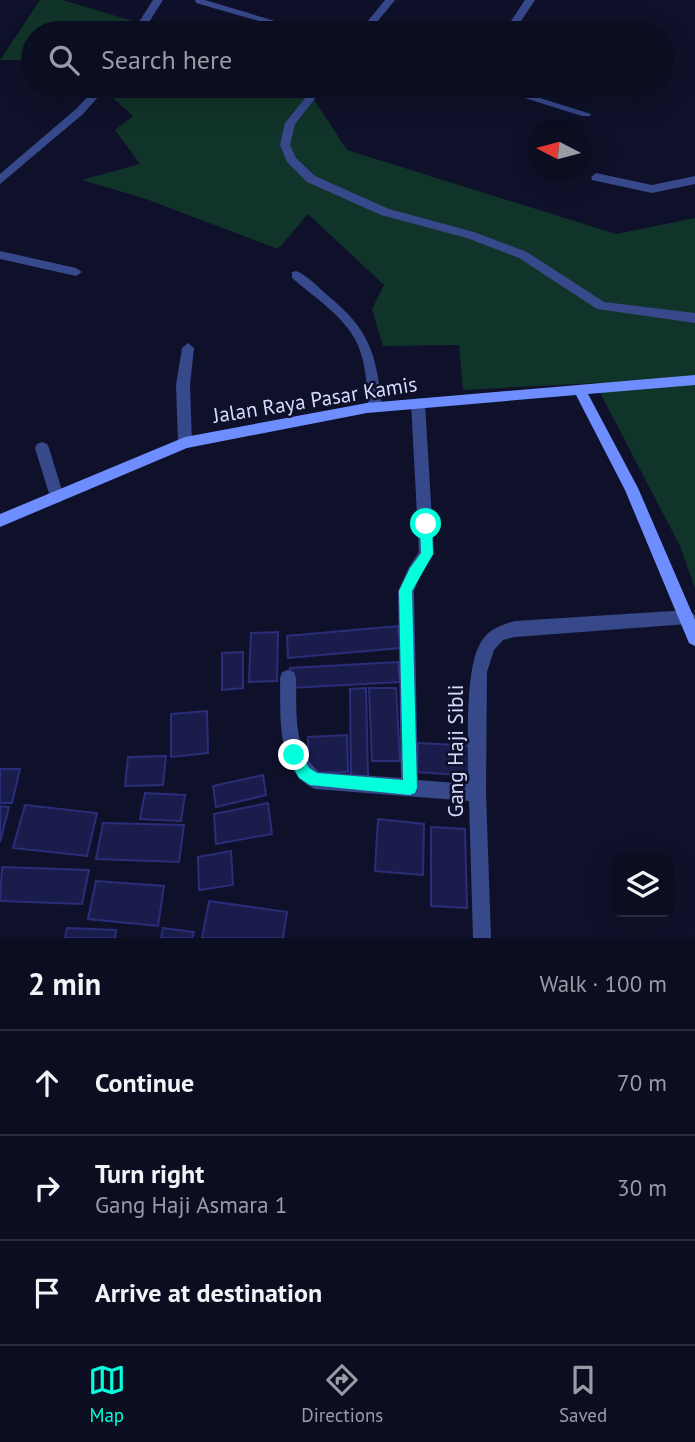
<!DOCTYPE html>
<html lang="en">
<head>
<meta charset="utf-8">
<style>
	body { margin:0; font-family:"PT Sans",sans-serif; background:#141629; color:#f1f3f6 }
	.controls { position:absolute; right:21px; bottom:21px; display:grid; overflow:hidden; border-radius:10px; box-shadow:0 7px 28px #0002 }
	.controls button { width:63px; height:63px; display:grid; place-items:center; padding:0; border:0; border-bottom:2px solid #2b2d3e; background:#0b0d20; color:#f1f3f6; font:35px sans-serif }
	.compass { position:absolute; left:527px; top:119px; width:63px; height:63px; border-radius:50%; background:#0b0d20; box-shadow:0 7px 28px #0002; rotate:276deg }
	.stop { position:absolute; width:21px; height:21px; margin:-16px; border:5px solid #03ffdc; border-radius:50%; background:#fff }
	.stop.end { background:#03ffdc; border-color:#fff; box-shadow:0 2px 7px #0008 }
	.list { margin:0; padding:0; list-style:none }
	h2 { display:flex; justify-content:space-between; align-items:center; height:91px; margin:0; padding:0 28px; font-size:30px }
	h2 small { font-size:23px; font-weight:400; color:#9a9ca5 }
	.list li { display:grid; grid-template-columns:46px 1fr auto; gap:21px; align-items:center; box-sizing:border-box; height:105px; padding:0 28px; border-top:2px solid #2b2d3e }
	.list b { display:block; font-size:26px; white-space:nowrap }
	.list p { margin:0; font-size:23px; white-space:nowrap; color:#9a9ca5 }
	.list em { font-size:23px; font-style:normal; color:#9a9ca5 }
	.icon { flex:none; width:38px; height:38px; fill:none; stroke:currentColor; stroke-width:2; stroke-linecap:round; stroke-linejoin:round }
	.map { position:relative; flex:none; width:695px; height:938px; overflow:hidden }
	.search { position:absolute; background:#0b0d20; box-shadow:0 7px 28px #0002; left:21px; right:21px; top:21px; height:77px; display:flex; align-items:center; gap:18px; box-sizing:border-box; padding:0 24px; border-radius:38px; color:#9a9ca5; font-size:26px }
	.sheet { height:406px; background:#0b0d20 }
	nav { display:flex; justify-content:space-around; align-items:center; box-sizing:border-box; height:98px; border-top:2px solid #2b2d3e; background:#0b0d20; font-size:19px; color:#9a9ca5 }
	nav a { display:grid; justify-items:center; gap:4px }
	nav .on { color:#03ffdc }
	.map>svg:first-child { display:block }
	.green { fill:#11342a }
	.building { fill:#1a1c4c; stroke:#2a2e79; stroke-width:2 }
	.lines { fill:none; stroke-linecap:round; stroke-linejoin:round }
	.lane { fill:#37488b; fill-rule:evenodd }
	.street { fill:#37488b; fill-rule:evenodd }
	.secondary { fill:#6e8eff; fill-rule:evenodd }
	.route { fill:#03ffdc }
	.labels { text-anchor:middle; stroke-width:5; stroke-linejoin:round; paint-order:stroke }
	.street-label { font-size:21px; fill:#d7dcff; stroke:#0f112a }
</style>
</head>
<body>
<div class="map">
<svg width="695" height="938" viewBox="0 0 695 938">
	<rect width="100%" height="100%" fill="#0f112a"/>
	<!-- green -->
	<g class="green">
		<polygon points="40,0 62,0 173,33 33,33 33,60 0,60"/>
		<polygon points="118,86 305,86 347,150 616,234 695,218 695,588 680,546 595,383 463,390 459,345 383,346 372,309 384,285 308,214 278,249 146,199 82,180 140,164 115,130 133,116 111,96"/>
	</g>
	<!-- building -->
	<g class="building">
		<polygon points="398,626 400,648 288,658 287,636"/>
		<polygon points="278,632 277,681 249,682 251,633"/>
		<polygon points="243,652 243,688 222,690 222,653"/>
		<polygon points="398,662 400,682 290,688 290,668"/>
		<polygon points="366,688 368,776 351,777 350,689"/>
		<polygon points="369,688 396,688 400,761 372,761"/>
		<polygon points="207,711 208,753 171,757 171,714"/>
		<polygon points="347,735 348,772 308,773 308,737"/>
		<polygon points="418,743 473,746 473,776 417,772"/>
		<polygon points="166,756 163,785 125,786 128,757"/>
		<polygon points="0,769 20,769 12,803 0,803"/>
		<polygon points="263,775 266,795 216,807 213,786"/>
		<polygon points="145,793 185,795 181,821 140,819"/>
		<polygon points="268,803 272,834 216,844 214,814"/>
		<polygon points="25,805 97,813 87,856 13,848"/>
		<polygon points="0,806 9,807 0,842"/>
		<polygon points="378,819 424,824 423,875 375,871"/>
		<polygon points="103,823 184,825 179,862 96,859"/>
		<polygon points="431,827 465,829 467,908 431,906"/>
		<polygon points="231,851 233,885 199,890 198,857"/>
		<polygon points="2,867 89,870 82,904 0,901"/>
		<polygon points="96,881 164,886 158,926 88,919"/>
		<polygon points="209,901 287,912 283,938 202,938"/>
		<polygon points="67,928 116,930 115,938 65,938"/>
		<polygon points="163,928 194,932 192,938 161,938"/>
	</g>
	<g class="lines">
		<!-- lane -->
		<g class="lane">
			<polygon points="195,0 205,0 315,33 301,33 196,3"/>
			<polygon points="385,0 395,0 368,33 358,33"/>
			<polygon points="525,0 535,0 513,33 503,33"/>
			<polygon points="315,86 325,86 295,124 290,145 296,158 315,176 389,209 474,232 527,252 604,302 695,313 695,323 597,309 519,258 467,238 381,215 307,182 287,162 280,145 285,123"/>
			<polygon points="487,86 502,86 591,114 590,116 582,116"/>
			<polygon points="596,173 652,185 695,176 695,184 652,193 592,180 591,177"/>
			<polygon points="42,442 47,444 49,448 64,497 62,501 57,503 52,501 50,497 35,448 37,444"/>
		</g>
		<!-- street -->
		<g class="street">
			<polygon points="153,0 163,0 142,33 132,33"/>
			<polygon points="98,86 108,86 83,114 0,184 0,174 76,109"/>
			<polygon points="0,251 76,268 82,272 76,276 0,259"/>
			<path d="M296,271C307,275 317,286 326,294C370,330 376,352 382,407L380,411L375,412L368,407C367,386 366,363 357,343C344,316 314,297 292,278V272Z"/>
			<polygon points="188,343 194,348 190,385 192,443 190,447 180,447 178,443 176,385 182,348"/>
			<path d="M418,398L425,403L434,554L420,576L414,591L418,780L468,784C469,749 463,665 483,639C491,628 502,625 515,621L688,610L695,615L694,622L688,624L515,637L503,640L494,650L487,672L486,793L491,938H473L469,801L315,789C275,772 281,713 280,678L282,672L288,670L294,672L296,678C297,710 292,749 319,772L401,778L398,591L409,567L419,552L411,403Z"/>
		</g>
		<!-- secondary -->
		<polygon class="secondary" points="695,375 695,385 588,394 638,488 695,620 695,646 689,643 625,490 576,395 367,413 187,448 0,527 0,514 185,437 367,403"/>
	</g>
	<!-- route -->
	<polygon class="route" points="426,519 432,524 433,554 412,591 417,788 415,793 410,795 310,785 299,778 287,755 289,750 299,750 309,768 317,773 403,780 399,591 410,568 421,553 420,524"/>
	<g class="labels">
		<!-- street labels -->
		<g class="street-label">
			<text transform="translate(315 400) rotate(-9)" y="7">Jalan Raya Pasar Kamis</text>
			<text transform="translate(456 751) rotate(-90)" y="7">Gang Haji Sibli</text>
		</g>
	</g>
</svg>
<div class="controls">
<button><svg class="icon" aria-label="layers" viewBox="0 0 24 24"><path d="M12 4l9 5-9 5-9-5zM3 14l9 5 9-5"/></svg></button>
</div>
<svg class="compass" viewBox="-18 -18 36 36"><path d="M0-13l5 13h-10z" fill="#e53935"/><path d="M0 13l5-13h-10z" fill="#9a9ca5"/></svg>
<div class="stop" style="left:426px;top:524px"></div>
<div class="stop end" style="left:294px;top:755px"></div>
<div class="search"><svg class="icon" aria-label="search" viewBox="0 0 24 24"><circle cx="10" cy="10" r="6"/><path d="M15 15l6 6"/></svg>Search here</div>
</div>
<section class="sheet">
<h2>2 min<small>Walk · 100 m</small></h2>
<ul class="list">
<li><svg class="icon" aria-label="ahead" viewBox="0 0 24 24"><path d="M12 20V5M6 11l6-6 6 6"/></svg><div><b>Continue</b></div><em>70 m</em></li>
<li><svg class="icon" aria-label="right" viewBox="0 0 24 24"><path d="M7 20v-9h11M14 6l5 5-5 5"/></svg><div><b>Turn right</b><p>Gang Haji Asmara 1</p></div><em>30 m</em></li>
<li><svg class="icon" aria-label="arrive" viewBox="0 0 24 24"><path d="M6 21V4h12l-3 4 3 4H6"/></svg><div><b>Arrive at destination</b></div></li>
</ul>
</section>
<nav>
<a class="on"><svg class="icon" aria-label="map" viewBox="0 0 24 24"><path d="M3 6l6-2 6 2 6-2v14l-6 2-6-2-6 2zM9 4v14M15 6v14"/></svg>Map</a>
<a><svg class="icon" aria-label="directions" viewBox="0 0 24 24"><path d="M12 3l9 9-9 9-9-9zM9 14v-3h6M13 9l2 2-2 2"/></svg>Directions</a>
<a><svg class="icon" aria-label="saved" viewBox="0 0 24 24"><path d="M7 4h10v16l-5-4-5 4z"/></svg>Saved</a>
</nav>
</body>
</html>
